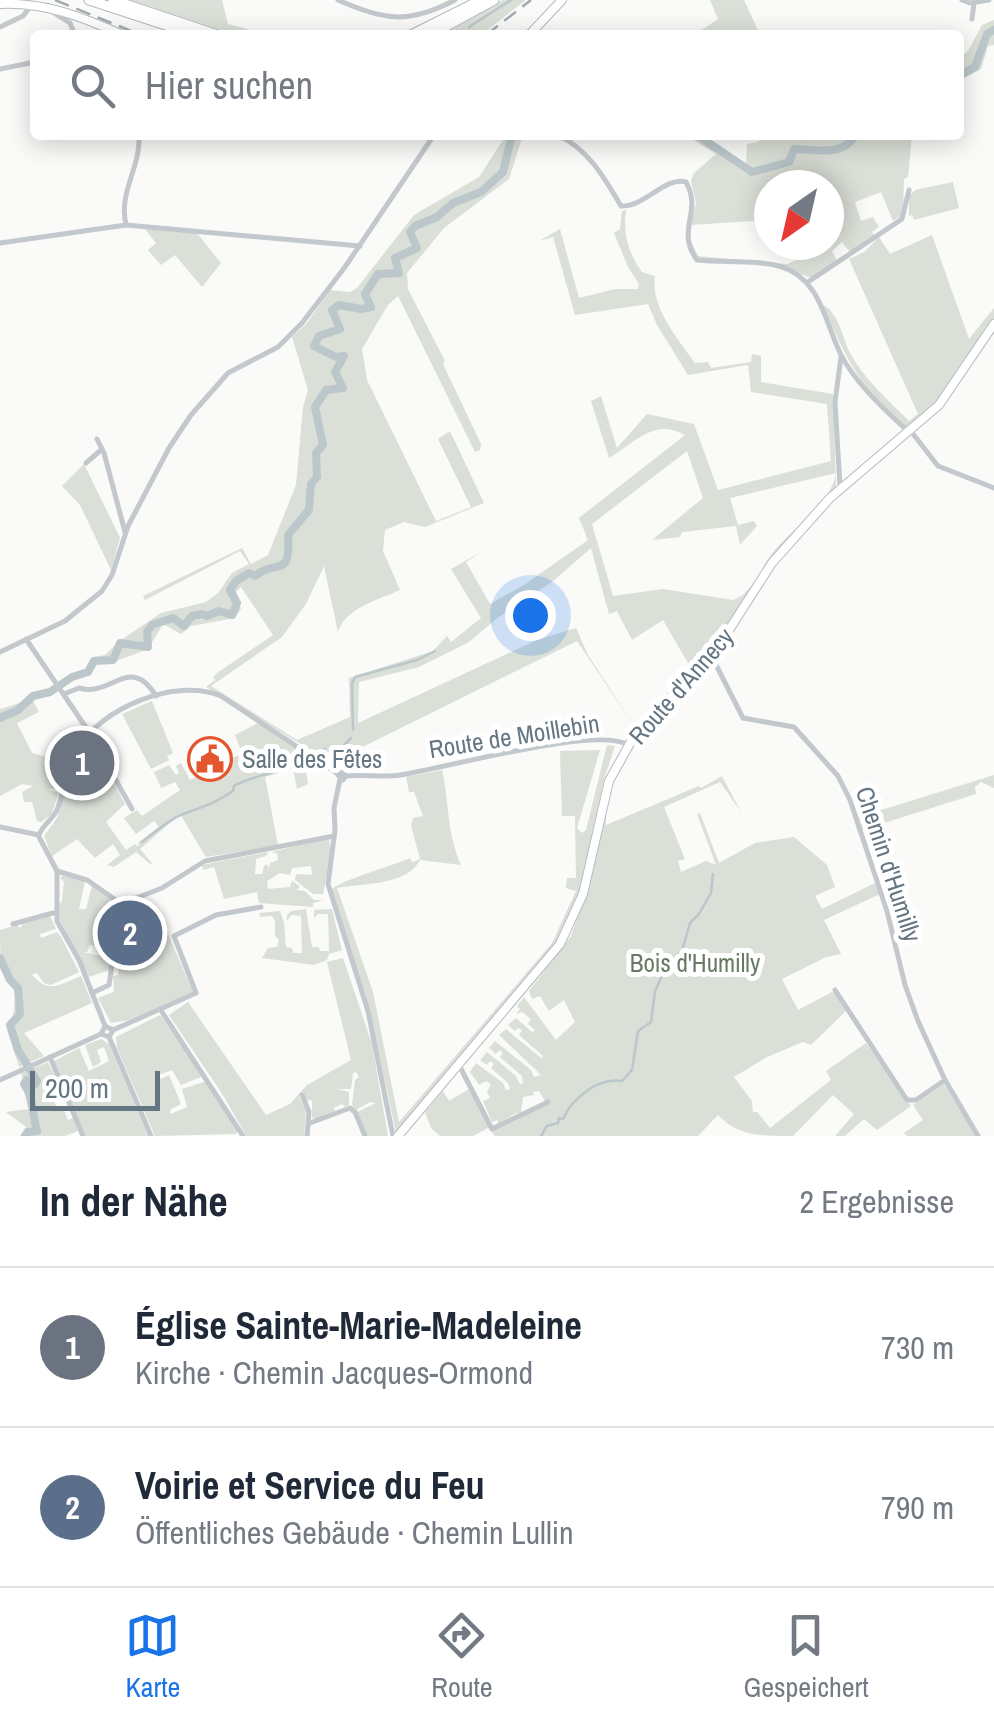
<!DOCTYPE html>
<html lang="de">
<head>
<meta charset="utf-8">
<style>
	body { margin:0; font-family:"Archivo Narrow",sans-serif; background:#f6f6f7; color:#1f2937 }
	.compass { position:absolute; left:754px; top:170px; width:90px; height:90px; border-radius:50%; background:#fff; box-shadow:0 5px 25px #0003; rotate:214deg }
	.scale { position:absolute; left:30px; bottom:25px; width:130px; box-sizing:border-box; padding-left:10px; border:5px solid #657683; border-top:0; font-size:28px; line-height:35px; white-space:nowrap; color:#657683; -webkit-text-stroke:8px #fff; paint-order:stroke }
	.you { position:absolute; left:530px; top:615px; width:35px; height:35px; margin:-25px; border:8px solid #fff; border-radius:50%; background:#1a73e8; box-shadow:0 0 0 15px #1a73e833 }
	.badge { display:grid; place-items:center; width:65px; height:65px; border-radius:50%; background:#1a73e8; color:#fff; font-size:32px; font-weight:700 }
	.pin { position:absolute; translate:-50% -50%; border:5px solid #fff; box-shadow:0 2px 10px #0006 }
	.list { margin:0; padding:0; list-style:none }
	h2 { display:flex; justify-content:space-between; align-items:center; height:130px; margin:0; padding:0 40px; font-size:42px }
	h2 small { font-size:32px; font-weight:400; color:#747a83 }
	.list li { display:grid; grid-template-columns:65px 1fr auto; gap:30px; align-items:center; box-sizing:border-box; height:160px; padding:0 40px; border-top:2px solid #e0e1e3 }
	.list b { display:block; font-size:38px; white-space:nowrap }
	.list p { margin:0; font-size:32px; white-space:nowrap; color:#747a83 }
	.list em { font-size:32px; font-style:normal; color:#747a83 }
	.icon { flex:none; width:55px; height:55px; fill:none; stroke:currentColor; stroke-width:2; stroke-linecap:round; stroke-linejoin:round }
	.map { position:relative; flex:none; width:994px; height:1136px; overflow:hidden }
	.search { position:absolute; background:#fff; box-shadow:0 5px 25px #0003; left:30px; right:30px; top:30px; height:110px; display:flex; align-items:center; gap:25px; box-sizing:border-box; padding:0 35px; border-radius:10px; color:#747a83; font-size:38px }
	.sheet { height:450px; background:#fff }
	nav { display:flex; justify-content:space-around; align-items:center; box-sizing:border-box; height:140px; border-top:2px solid #e0e1e3; background:#fff; font-size:28px; color:#747a83 }
	nav a { display:grid; justify-items:center; gap:5px }
	nav .on { color:#1a73e8 }
	.map>svg:first-child { display:block }
	.green { fill:#dadfd7; fill-rule:evenodd }
	.lines { fill:none; stroke-linecap:round; stroke-linejoin:round }
	.stream { stroke:#bbc7cb; stroke-width:2.5 }
	.river { stroke:#bbc7cb; stroke-width:8 }
	.major-casing { stroke:#b5babe; stroke-width:10 }
	.highway-casing { stroke:#b4b9bd; stroke-width:11 }
	.minor { stroke:#c3c8cc; stroke-width:5 }
	.major { stroke:#fff; stroke-width:8 }
	.highway { stroke:#fff; stroke-width:9 }
	.rail { stroke:#a2aab0; stroke-width:2.5; stroke-dasharray:15 8; stroke-linecap:butt }
	.labels { text-anchor:middle; stroke-width:10; stroke-linejoin:round; paint-order:stroke }
	.street-label { font-size:25px; fill:#657683; stroke:#fff }
	.poi-label { font-size:25px; fill:#657683; stroke:#fff; text-anchor:start }
	.park-label { font-size:25px; fill:#687a64; stroke:#fff }
</style>
</head>
<body>
<div class="map">
<svg width="994" height="1136" viewBox="0 0 994 1136">
	<rect width="100%" height="100%" fill="#fafaf8"/>
	<!-- green -->
	<g class="green">
		<polygon points="130,0 222,0 228,24 269,35 234,34"/>
		<polygon points="503,0 526,0 481,35 441,35"/>
		<polygon points="710,0 744,0 760,35 733,35 731,31 702,35 700,31 718,19"/>
		<polygon points="994,20 994,45 988,46 981,69 959,81 959,59 968,51 982,25"/>
		<path d="M506,135H523L509,179L444,228L407,273L408,289L445,361L443,364L481,444L480,450L475,452L398,296L388,305L362,349L367,380L436,521L471,507L438,439L450,431L484,503L425,527L404,522L385,530L383,551L400,590C380,599 345,608 338,632L324,566L306,604L282,637L211,686L297,740L350,717L349,678L433,651L447,636L451,642L481,618L451,569L483,551L466,562L490,604L524,585L588,540L579,518L685,435C655,417 634,443 609,458L591,401L601,396L617,448L647,414L694,424L718,490L831,461L827,404L751,392L748,365L688,375L657,325L648,304L575,315L553,237L539,241L560,229L579,298L615,289H638L639,284L628,267L614,233L620,229L622,211L626,210C623,234 628,253 642,272L655,276C650,307 678,339 695,363L708,362L711,368L751,362L752,354L761,356V382L833,394L836,486L762,572C773,536 829,514 836,473L730,498L738,525L754,521L757,526L740,545L736,526L682,532L680,537L652,540L703,498L687,451L592,524L613,596L663,589L733,600L743,595L760,576L726,631L692,670L663,620L632,640L617,611L609,614L591,548L552,582L496,619L469,642L419,667L359,682L358,723L537,640L576,628L588,655L636,729L577,641L332,762V751L327,759C287,737 246,710 206,687L215,680L213,677L217,673L273,635L241,587L236,592L241,609L235,618L191,626L181,634L163,624L148,649L111,663H94V657L105,655L118,642L161,613L206,602L218,593L232,573L249,564L240,551L145,600L143,596L242,548L251,564L268,555L296,485L303,407L308,390L292,337L307,323L330,290L350,292L357,288L414,215L479,177Z"/>
		<path d="M691,135H700L705,141L746,165L747,144L758,142L765,135H912L908,177L904,179L903,215L893,221L881,192L855,202L861,221L873,217L879,227L872,232L874,235L850,252L842,242L832,251L837,261L811,278L775,264L701,259L694,255L687,235L696,203L691,181L694,173L716,154L696,142ZM769,185H829V245H808L811,254L787,264L698,256L690,239L691,225L769,220Z"/>
		<polygon points="953,182 959,208 914,220 912,215 909,216 909,196 915,190"/>
		<polygon points="145,229 197,233 221,263 202,287 175,255 161,265 148,250 156,243"/>
		<path d="M932,235L969,339L994,308V319L937,401L908,428C865,399 842,351 823,305C839,313 842,337 850,353C864,379 888,400 909,421L918,414L849,259L864,252L879,237L890,254Z"/>
		<polygon points="84,464 120,538 111,570 80,505 62,486"/>
		<polygon points="32,699 39,712 17,723 32,753 66,762 58,789 48,789 59,793 51,815 41,822 37,821 32,802 24,802 22,792 33,786 22,784 0,796 0,709"/>
		<polygon points="152,701 173,753 167,756 169,760 151,769 122,714"/>
		<polygon points="258,723 316,761 305,765 308,784 297,789 293,768 265,777 278,845 206,857 180,814 140,849 152,863 150,864 136,852 114,867 107,865 120,855 113,844 95,858 77,839 52,856 44,836 57,818 70,774 100,778 99,792 106,793 110,775 125,804 106,822 126,850 135,844 138,847 139,842 159,827 154,821 136,834 124,818 137,810 142,816 180,790 175,782 161,788 154,772 169,765 176,775 179,773 176,766 181,763 190,780 242,753 235,735"/>
		<path d="M607,745L615,746L604,779L580,890L561,938L396,1132L368,1003L331,890C343,879 390,867 410,858L412,862L420,859L411,826L413,818L423,816L414,792H409L406,777L442,770C449,801 447,835 461,865L420,860C407,886 362,883 337,888L373,992L399,1122L552,943L576,891L566,888L567,878H576L575,816H562L560,751L600,750L577,828L582,833L586,830Z"/>
		<polygon points="994,775 994,788 981,782 975,787 976,794 862,830 859,817"/>
		<path d="M722,776L741,812L720,782L664,807L685,859L678,861L681,872L706,861L716,865L697,814L700,813L719,863L755,843L794,837L827,865L835,887L815,896L822,909L875,883L880,894L824,920L841,954L826,957L782,979L798,1010L832,992L837,993L847,1010L811,1045L803,1042L767,1057L734,1077L752,1101L753,1112H757L770,1128L831,1080L826,1071L866,1043L911,1106L877,1130L864,1119L845,1136H835L854,1114L833,1095L793,1136C761,1136 737,1136 718,1115L698,1136H495L491,1131L545,1101L539,1091L533,1092L534,1095L523,1097L521,1113H516L498,1124L497,1120L492,1122L483,1101L490,1098L487,1092L491,1084L486,1081L479,1085L470,1072L476,1063L503,1083L506,1090L510,1089L508,1083L491,1068L494,1064L490,1061L487,1065L480,1060L487,1052L516,1076L520,1084L523,1083L522,1076L500,1057L503,1053L499,1050L496,1054L489,1048L495,1041L531,1070L534,1077L541,1075L499,1035L506,1029L541,1058L543,1056L519,1035L522,1030L518,1028L515,1031L508,1025L516,1018L532,1032L535,1030L528,1024L531,1019L522,1012L516,1014L520,1009L517,1006L524,997L556,1040L575,1022L564,1000L549,1011L540,996L532,999L529,991L571,936L589,885L606,810V825L699,786L701,788Z"/>
		<polygon points="329,838 331,856 323,894 313,894 295,880 296,874 312,875 311,866 292,868 290,875 280,873 267,881 268,889 290,887 292,881 300,886 297,890 305,891 314,900 324,900 313,903 313,907 259,903 257,892 224,899 214,867 203,870 202,865 268,852 266,856 256,859 255,874 262,874 264,866 267,864 269,869 270,863 278,860 277,853 271,852"/>
		<polygon points="64,875 85,881 79,909 86,909 92,886 118,905 111,953 107,952 107,947 90,945 87,952 83,952 111,958 109,970 89,977 60,920 58,907 62,901 64,882 60,878"/>
		<polygon points="306,909 312,947 319,947 320,951 329,951 328,914 318,914 314,918 314,910 332,909 342,950 329,954 327,960 314,965 262,958 268,948 277,947 279,940 275,936 275,921 272,916 260,917 259,913 280,911 284,923 286,947 292,948 293,953 302,953 301,916 291,915 287,921 287,915 291,911"/>
		<path d="M50,916L56,929L40,934L41,938L57,932L60,935L79,972L51,985L44,983L37,973L32,975C49,994 59,985 81,976L92,1003L24,1033L44,1056L19,1067L7,1029L13,1016L16,991C0,972 0,954 0,930L17,925L20,928L23,924Z"/>
		<polygon points="163,922 193,992 129,1020 111,1023 98,998 114,992 113,976 118,975 123,948"/>
		<polygon points="343,958 372,1044 388,1136 367,1136 357,1112 376,1103 370,1102 356,1110 352,1105 355,1080 359,1077 356,1072 353,1073 351,1089 338,1089 349,1092 349,1105 345,1107 342,1104 334,1108 335,1111 316,1119 312,1118 312,1100 308,1101 302,1093 299,1097 306,1110 304,1136 246,1136 223,1095 169,1015 188,1002 266,1115 290,1104 307,1085 351,1060 327,962"/>
		<polygon points="160,1015 202,1074 201,1077 181,1085 172,1070 156,1076 158,1080 169,1075 181,1104 170,1110 171,1114 187,1107 182,1089 207,1081 238,1130 236,1134 155,1136 117,1048 116,1037"/>
		<polygon points="101,1039 109,1044 148,1136 85,1136 63,1085 65,1079 61,1078 54,1061 79,1048 89,1071 109,1061 104,1047 97,1050 101,1062 93,1067 85,1045"/>
		<polygon points="48,1062 62,1091 54,1099 56,1107 63,1108 68,1120 73,1118 78,1131 65,1136 20,1136 26,1127 6,1112 28,1109 21,1073"/>
		<polygon points="944,1084 976,1136 907,1136 904,1133 923,1120 913,1105"/>
		<polygon points="469,1089 490,1127 473,1136 440,1136 431,1128 425,1112 443,1091 449,1101"/>
	</g>
	<g class="lines">
		<!-- stream -->
		<g class="stream">
			<polyline points="469,27 511,0"/>
			<polyline points="353,730 352,683 355,677 417,660 435,651"/>
			<polyline points="317,754 318,751 325,749"/>
			<polyline points="334,755 351,738"/>
			<path d="M142,842C155,832 168,820 183,814C202,807 216,803 233,791L234,786C256,773 286,773 310,759"/>
			<polyline points="18,999 21,998"/>
			<path d="M541,1136L547,1126L558,1123L559,1118L563,1119C570,1102 595,1077 622,1081L632,1070L638,1031L651,1022L655,991L667,965L682,951L690,923L699,914L711,893L713,874"/>
		</g>
		<!-- river -->
		<g class="river">
			<polyline points="959,76 975,67 987,34 994,30"/>
			<path d="M697,135L752,172L789,162L794,149C816,149 841,158 856,135"/>
			<path d="M0,718L18,710L33,696L50,692L72,677L88,672L94,661L113,660L120,643L148,647L147,632L152,625L173,618L184,626L192,616L202,614L207,616L219,611L232,615L237,603L230,590L236,581L249,573L255,576C277,558 291,580 288,535L309,510L311,484L317,477L316,453L323,445L315,407L326,390L343,388L335,372L344,356L336,357L314,346L319,336L340,329L332,310L339,305L361,309L371,307L365,294L378,274L399,273L395,258L417,248L410,232L415,226L437,217L453,203L481,192L503,172L512,135"/>
			<path d="M0,958L10,980L18,988L20,1014L10,1025L18,1050L37,1081L35,1084L27,1080L24,1084C34,1098 32,1113 37,1131L28,1132L25,1136"/>
		</g>
		<!-- major casing -->
		<g class="major-casing">
			<g id="major">
				<path d="M0,4C46,2 82,17 123,35"/>
				<polyline points="529,35 562,0"/>
				<polyline points="398,1136 560,944 583,894 609,781 633,738 720,644 772,563 830,498 939,405 994,324"/>
			</g>
		</g>
		<!-- highway casing -->
		<g class="highway-casing">
			<g id="highway">
				<polyline points="89,0 196,35"/>
				<polyline points="113,0 218,35"/>
				<polyline points="411,35 481,0"/>
				<polyline points="430,35 494,0"/>
			</g>
		</g>
		<!-- minor -->
		<g class="minor">
			<path d="M338,0C385,21 409,24 455,0"/>
			<polyline points="962,0 970,3 989,0"/>
			<polyline points="54,13 70,23 75,35"/>
			<polyline points="972,19 974,3"/>
			<polyline points="0,27 23,16 31,6"/>
			<polyline points="0,69 35,62"/>
			<path d="M557,135C588,148 605,179 621,206C645,207 665,176 686,182C703,212 675,230 697,260C724,263 756,259 782,267C821,280 825,323 841,355C855,382 885,411 908,431"/>
			<path d="M126,224C118,193 141,167 139,135"/>
			<polyline points="0,243 126,225 360,246"/>
			<polyline points="808,282 902,219 909,190"/>
			<polyline points="910,430 938,466 994,488"/>
			<polyline points="97,439 104,453 125,532"/>
			<polyline points="86,463 101,450"/>
			<polyline points="840,487 835,402 841,357"/>
			<polyline points="26,639 89,732 132,809"/>
			<polyline points="0,652 65,621 102,591 112,575 128,526 169,448 191,415 228,373 278,347 302,323 345,267 434,135"/>
			<polyline points="711,655 743,718 794,727 838,776 850,800 887,911 905,985 918,1021 945,1080 978,1136"/>
			<path d="M64,694L79,688C111,698 130,653 156,696"/>
			<polygon points="342,772 346,776 343,780 338,775"/>
			<path d="M346,776C364,774 382,778 400,775C442,769 598,725 628,745"/>
			<polyline points="340,779 334,808 335,830 328,884 368,1011 393,1136"/>
			<path d="M0,827L39,835C42,826 52,820 57,810C65,791 65,768 76,750C101,708 175,677 221,696L338,774"/>
			<polyline points="38,835 57,871 57,921 80,962 105,1026"/>
			<polyline points="57,871 87,880 120,903"/>
			<polyline points="121,904 162,888 205,861 334,836"/>
			<polyline points="13,924 53,913"/>
			<polyline points="835,990 907,1100 916,1100 945,1080"/>
			<polyline points="92,993 109,985 121,904"/>
			<polyline points="162,1012 243,1136"/>
			<polyline points="113,1030 196,993 174,936 216,915 261,907"/>
			<polyline points="109,1037 151,1136"/>
			<polyline points="50,1057 83,1136"/>
			<polyline points="459,1065 492,1129 548,1102"/>
			<polyline points="0,1080 101,1034 105,1026 113,1030 109,1037 101,1034"/>
			<polyline points="302,1095 309,1112 307,1136"/>
			<polyline points="310,1123 350,1108 355,1112 365,1136"/>
		</g>
		<!-- major -->
		<use href="#major" class="major"/>
		<!-- highway -->
		<use href="#highway" class="highway"/>
		<!-- rail -->
		<g class="rail">
			<polyline points="55,0 141,35"/>
			<polyline points="486,35 531,0"/>
		</g>
	</g>
	<!-- icons -->
	<defs>
		<g id="civic-ring" transform="scale(2.25)"><circle r="9.5" fill="#fff" stroke="#e4572e" stroke-width="1.5"/><path d="M-.6-6.5H3V-4.5H.6V-3L4-1V1h2V6H-6V1h2V-1L-.6-3ZM-1.2 2.5V6h2.4V2.5Z" fill="#e4572e"/></g>
	</defs>
	<g fill-rule="evenodd">
		<use href="#civic-ring" x="210" y="759"/>
	</g>
	<g class="labels">
		<!-- street labels -->
		<g class="street-label">
			<text transform="translate(681 686) rotate(-49)" y="9">Route d'Annecy</text>
			<text transform="translate(514 736) rotate(-9)" y="9">Route de Moillebin</text>
			<text transform="translate(889 864) rotate(72)" y="9">Chemin d'Humilly</text>
		</g>
		<!-- poi labels -->
		<g class="poi-label">
			<text x="242" y="768">Salle des Fêtes</text>
		</g>
		<!-- park labels -->
		<g class="park-label">
			<text x="695" y="972">Bois d'Humilly</text>
		</g>
	</g>
</svg>
<svg class="compass" viewBox="-18 -18 36 36"><path d="M0-13l5 13h-10z" fill="#e53935"/><path d="M0 13l5-13h-10z" fill="#747a83"/></svg>
<div class="scale">200 m</div>
<div class="you"></div>
<div class="pin badge" style="left:82px;top:763px;background:#6b7280">1</div>
<div class="pin badge" style="left:130px;top:933px;background:#5c6f8a">2</div>
<div class="search"><svg class="icon" aria-label="search" viewBox="0 0 24 24"><circle cx="10" cy="10" r="6"/><path d="M15 15l6 6"/></svg>Hier suchen</div>
</div>
<section class="sheet">
<h2>In der Nähe<small>2 Ergebnisse</small></h2>
<ul class="list">
<li><span class="badge" style="background:#6b7280">1</span><div><b>Église Sainte-Marie-Madeleine</b><p>Kirche · Chemin Jacques-Ormond</p></div><em>730 m</em></li>
<li><span class="badge" style="background:#5c6f8a">2</span><div><b>Voirie et Service du Feu</b><p>Öffentliches Gebäude · Chemin Lullin</p></div><em>790 m</em></li>
</ul>
</section>
<nav>
<a class="on"><svg class="icon" aria-label="map" viewBox="0 0 24 24"><path d="M3 6l6-2 6 2 6-2v14l-6 2-6-2-6 2zM9 4v14M15 6v14"/></svg>Karte</a>
<a><svg class="icon" aria-label="directions" viewBox="0 0 24 24"><path d="M12 3l9 9-9 9-9-9zM9 14v-3h6M13 9l2 2-2 2"/></svg>Route</a>
<a><svg class="icon" aria-label="saved" viewBox="0 0 24 24"><path d="M7 4h10v16l-5-4-5 4z"/></svg>Gespeichert</a>
</nav>
</body>
</html>
